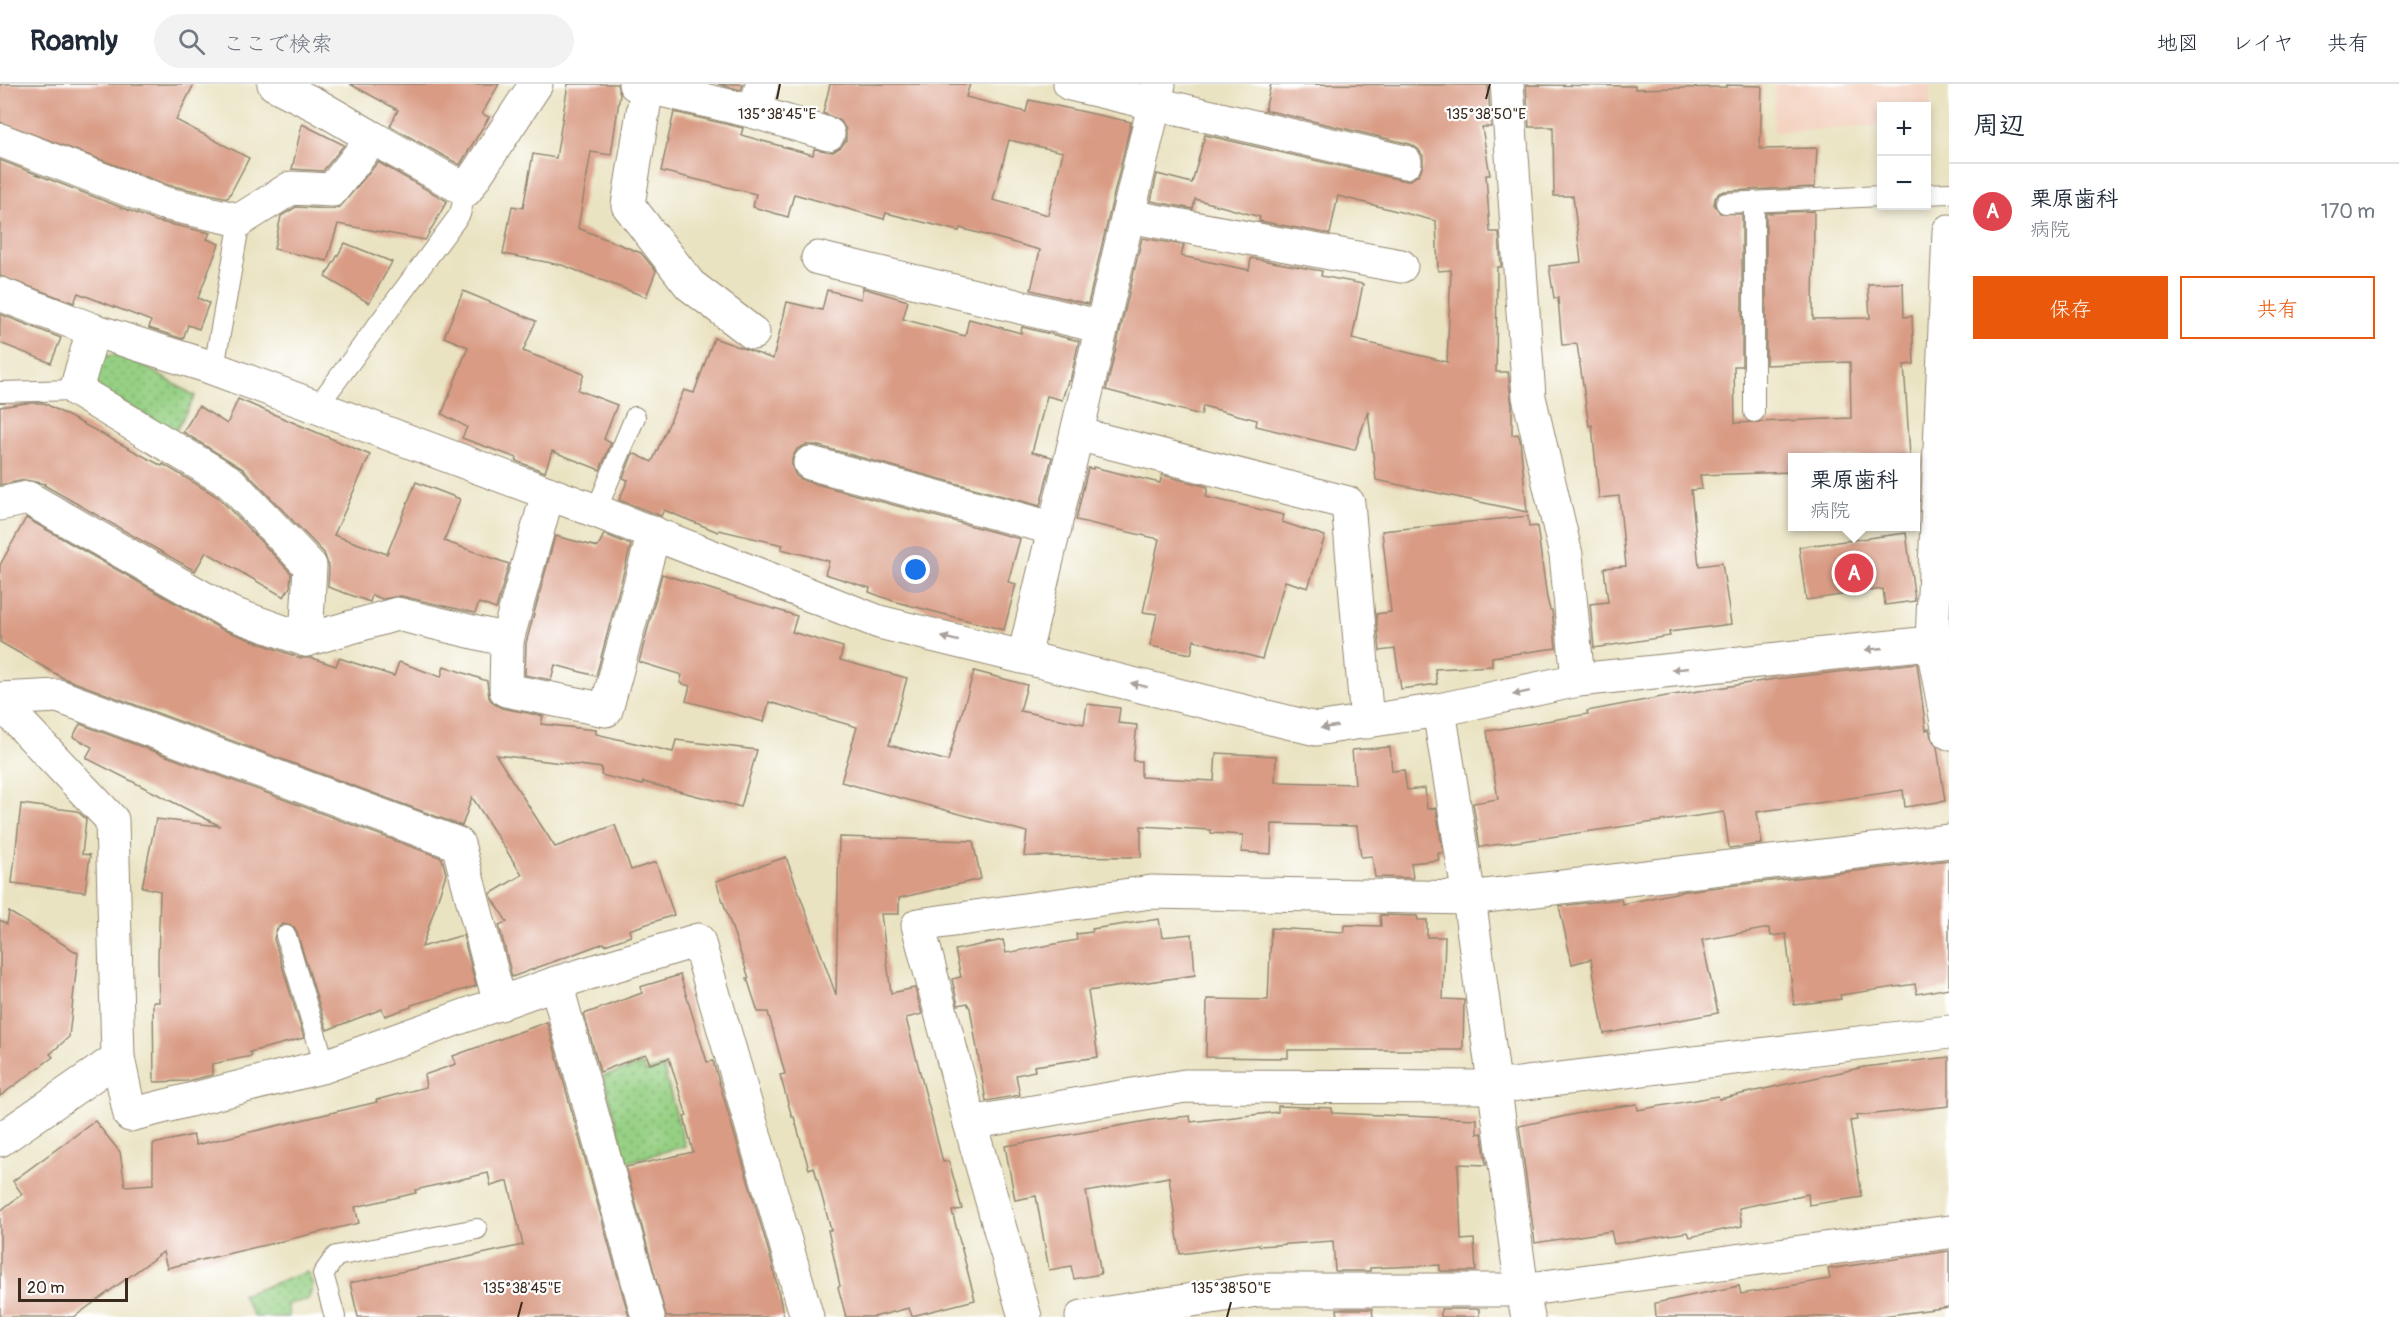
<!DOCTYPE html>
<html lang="ja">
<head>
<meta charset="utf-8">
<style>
	body { margin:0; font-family:Pangolin,"Klee One",sans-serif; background:#f2f2f3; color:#1f2937 }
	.controls { position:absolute; right:18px; top:18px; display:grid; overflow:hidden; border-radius:0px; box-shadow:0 3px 9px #0003 }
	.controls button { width:54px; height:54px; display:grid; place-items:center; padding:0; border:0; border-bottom:2px solid #e0e1e3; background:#fff; color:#1f2937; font:30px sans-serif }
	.scale { position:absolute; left:18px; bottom:15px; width:110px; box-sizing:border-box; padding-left:6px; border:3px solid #3b2a1e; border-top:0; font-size:16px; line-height:21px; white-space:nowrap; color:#3b2a1e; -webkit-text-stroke:4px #fff; paint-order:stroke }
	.you { position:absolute; left:916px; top:486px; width:21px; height:21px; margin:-15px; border:4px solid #fff; border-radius:50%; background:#1a73e8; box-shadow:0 0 0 9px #1a73e833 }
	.badge { display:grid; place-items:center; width:39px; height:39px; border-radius:50%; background:#ea580c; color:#fff; font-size:20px; font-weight:700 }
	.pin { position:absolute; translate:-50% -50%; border:3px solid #fff; box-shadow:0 2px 6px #0006 }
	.popup { position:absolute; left:1788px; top:369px; width:132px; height:78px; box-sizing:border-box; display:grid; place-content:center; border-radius:0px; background:#fff; filter:drop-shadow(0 2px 4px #0005); font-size:20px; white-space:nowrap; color:#747a83 }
	.popup b { font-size:22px; color:#1f2937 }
	.popup::after { content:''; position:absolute; left:50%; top:100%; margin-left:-12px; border:12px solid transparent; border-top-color:#fff }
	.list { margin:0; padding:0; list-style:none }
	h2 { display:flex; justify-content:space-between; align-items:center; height:78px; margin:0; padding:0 24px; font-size:26px }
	h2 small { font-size:20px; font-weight:400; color:#747a83 }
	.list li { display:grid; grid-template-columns:39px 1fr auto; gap:18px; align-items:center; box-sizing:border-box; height:96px; padding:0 24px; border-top:2px solid #e0e1e3 }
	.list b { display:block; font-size:22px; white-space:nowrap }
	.list p { margin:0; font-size:20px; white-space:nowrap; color:#747a83 }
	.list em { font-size:20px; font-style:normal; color:#747a83 }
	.actions { display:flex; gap:12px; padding:18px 24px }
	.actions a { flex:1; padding:14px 0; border:2px solid #ea580c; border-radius:0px; text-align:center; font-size:21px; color:#ea580c }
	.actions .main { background:#ea580c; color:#fff }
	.icon { flex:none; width:33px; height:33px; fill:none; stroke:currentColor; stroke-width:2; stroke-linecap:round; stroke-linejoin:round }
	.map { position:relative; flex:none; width:1949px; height:1233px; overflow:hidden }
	header { display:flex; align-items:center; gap:36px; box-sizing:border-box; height:84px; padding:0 30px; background:#fff; border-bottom:2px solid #e0e1e3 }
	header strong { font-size:28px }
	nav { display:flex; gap:33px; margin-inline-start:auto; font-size:21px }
	.search { width:420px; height:54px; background:#f2f2f3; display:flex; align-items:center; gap:15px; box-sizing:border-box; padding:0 21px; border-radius:33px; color:#747a83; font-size:22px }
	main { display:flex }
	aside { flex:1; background:#fff }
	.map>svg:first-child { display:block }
	.built { fill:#f4d3c1 }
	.park { fill:url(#park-dots); stroke:#687d51; stroke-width:1.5 }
	.building { fill:#d99b84; fill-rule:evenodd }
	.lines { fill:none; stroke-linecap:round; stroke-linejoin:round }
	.lane-casing { stroke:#928670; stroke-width:22 }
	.street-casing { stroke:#928670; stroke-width:35 }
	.lane { stroke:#fff; stroke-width:20 }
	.street { stroke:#fff; stroke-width:33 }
	.oneway { fill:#a79f9a }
	.ticks { fill:none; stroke:#3b2a1e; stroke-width:2 }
	.ticks-label { font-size:15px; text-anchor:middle; fill:#3b2a1e; stroke:#fff; stroke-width:4.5; stroke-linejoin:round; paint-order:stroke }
</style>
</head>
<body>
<header>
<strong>Roamly</strong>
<div class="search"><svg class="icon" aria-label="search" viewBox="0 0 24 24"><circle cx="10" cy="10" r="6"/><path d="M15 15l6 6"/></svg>ここで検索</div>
<nav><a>地図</a><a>レイヤ</a><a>共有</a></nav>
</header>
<main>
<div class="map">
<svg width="1949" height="1233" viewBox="0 0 1949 1233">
	<defs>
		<pattern id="park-dots" width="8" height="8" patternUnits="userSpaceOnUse" patternTransform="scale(1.5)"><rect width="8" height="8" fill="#96d084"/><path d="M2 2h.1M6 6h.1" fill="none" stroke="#7ca96b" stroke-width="1.8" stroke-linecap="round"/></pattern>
	</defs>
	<rect width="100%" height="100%" fill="#fff"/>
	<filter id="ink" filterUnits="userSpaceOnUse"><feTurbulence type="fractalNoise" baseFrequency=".0167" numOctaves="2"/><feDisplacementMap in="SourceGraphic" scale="12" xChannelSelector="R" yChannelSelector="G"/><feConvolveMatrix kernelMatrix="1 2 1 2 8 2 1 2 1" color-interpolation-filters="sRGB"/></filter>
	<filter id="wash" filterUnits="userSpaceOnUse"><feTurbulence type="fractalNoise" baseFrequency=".008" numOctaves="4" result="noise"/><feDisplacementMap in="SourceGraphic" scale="24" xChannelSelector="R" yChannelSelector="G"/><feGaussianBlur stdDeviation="1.35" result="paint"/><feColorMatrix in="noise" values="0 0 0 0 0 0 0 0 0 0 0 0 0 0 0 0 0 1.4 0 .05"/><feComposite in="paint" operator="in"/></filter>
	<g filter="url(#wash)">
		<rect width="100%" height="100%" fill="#eae3c2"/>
		<!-- built -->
		<polygon class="built" points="1775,0 1930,0 1930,40 1927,40 1926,22 1882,22 1881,42 1773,48"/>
		<!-- park -->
		<g class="park">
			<polygon points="122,269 195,312 175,348 95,302 95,287 103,273"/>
			<polygon points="643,981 645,988 663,983 685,1062 627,1078 603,992"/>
			<polygon points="307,1188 313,1201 308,1216 287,1220 289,1233 254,1233 242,1211"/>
		</g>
		<g id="blocks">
			<!-- building -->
			<g class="building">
				<polygon points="0,0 194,0 176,36 249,74 228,114 168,101 0,38"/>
				<polygon points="350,0 499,0 482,30 489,33 460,81 390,42 398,26"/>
				<polygon points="568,0 617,0 620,10 611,71 591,68 578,144 641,169 656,187 646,213 562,181 503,170 512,122 523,124 533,70 556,74"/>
				<polygon points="718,0 743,0 741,6"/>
				<path d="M830,0H970L966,13L1026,28L1029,16L1131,38L1088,220L1031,206L1040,166L960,144L959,147L886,129L884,135L794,110L788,133L753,123L756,110L661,87L674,28L743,44L741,51L813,71L814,65L833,68L841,63L846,56V46L841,37L823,29ZM1009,56L1063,68L1048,131L993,116Z"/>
				<polygon points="1271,0 1488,1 1491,43 1482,43 1490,91 1486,91 1490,148 1499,148 1501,183 1497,183 1496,288 1508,288 1512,323 1512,351 1518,350 1520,356 1527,428 1376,396 1368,327 1355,366 1256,342 1257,336 1203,322 1201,331 1106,306 1142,154 1184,161 1181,172 1249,186 1251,174 1322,187 1321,192 1363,200 1352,255 1447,278 1451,186 1438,187 1436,137 1338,112 1330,150 1259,137 1260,133 1195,115 1193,125 1151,117 1157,90 1192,99 1205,51 1401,96 1411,96 1419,90 1423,82 1423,72 1418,65 1410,60 1265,26"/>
				<polygon points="1526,1 1635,2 1635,5 1726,3 1726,1 1762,2 1760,65 1817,64 1815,103 1725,107 1719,109 1715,114 1714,120 1720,129 1742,130 1742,282 1734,282 1735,339 1851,334 1850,278 1766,281 1766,129 1814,127 1813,235 1870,234 1868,200 1903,199 1904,233 1912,232 1914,280 1904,281 1910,372 1792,374 1792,388 1700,391 1702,405 1691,406 1699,482 1722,479 1731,540 1669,548 1670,552 1594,564 1590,520 1608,518 1604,484 1626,482 1619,412 1599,414 1592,341 1589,342 1577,260 1562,261 1558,214 1554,214 1549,182 1581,178 1573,112 1554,112 1553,43 1529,43"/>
				<polygon points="302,40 344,61 323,87 292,85"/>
				<polygon points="0,76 156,137 210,149 207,155 219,160 198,214 209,219 199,245 188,241 183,255 149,244 151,237 78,209 74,219 0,192"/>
				<polygon points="378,78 447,117 425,156 338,140 327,177 274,165 281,132 296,123 331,125 340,123"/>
				<polygon points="345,159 392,178 369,219 325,193"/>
				<polygon points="863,204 908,217 903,235 965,252 969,235 1021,249 1022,243 1079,257 1070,297 1068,297 1062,316 1047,312 1032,368 1052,373 1040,422 815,361 806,361 797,365 792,375 792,383 796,392 805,397 1020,455 1008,498 1016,500 1004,546 893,517 869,508 870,504 825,490 829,477 781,465 783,461 719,446 718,448 664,426 661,432 619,416 628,396 623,394 633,369 652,378 684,306 694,309 714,254 773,275 787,218 822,226 827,206 861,215"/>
				<polygon points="463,207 536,237 523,267 584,290 578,306 617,321 604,355 611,359 600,386 552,367 545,388 516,377 517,374 462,354 467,343 442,330 468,263 444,253"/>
				<polygon points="0,230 61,254 51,279 0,259"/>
				<polygon points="238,315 370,371 334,451 387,470 416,398 460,415 444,457 509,480 496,525 479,519 475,529 401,512 382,515 372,511 370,518 328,503 329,483 324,469 243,385 183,348 199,322 227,340"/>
				<polygon points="26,319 44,319 162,382 163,380 218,413 291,489 290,503 284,513 206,468 195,487 44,401 45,400 25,396 0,401 0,323"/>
				<polygon points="1093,383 1160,399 1162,391 1208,403 1206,413 1284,431 1282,438 1325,452 1308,504 1285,497 1262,575 1194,556 1191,570 1150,562 1157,530 1143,528 1159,455 1076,436 1088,384 1093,385"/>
				<polygon points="1528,432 1529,443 1537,442 1547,514 1550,526 1552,526 1556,564 1492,573 1492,582 1435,585 1437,600 1401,605 1395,565 1380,567 1376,530 1391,528 1382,447"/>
				<polygon points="26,434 221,545 300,574 312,574 336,582 339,574 394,592 399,578 441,593 444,582 487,597 489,614 494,620 502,624 543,632 541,640 596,646 596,650 673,668 676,656 757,666 741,723 643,698 642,701 601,691 602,684 496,671 555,763 615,741 631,786 656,778 674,831 629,846 631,852 605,861 604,859 512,893 499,841 507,838 490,810 522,791 472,713 462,742 63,594 0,558 0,481"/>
				<polygon points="1906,449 1915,517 1885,521 1883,505 1806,516 1799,463"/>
				<polygon points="604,450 631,461 596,592 555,581 551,596 525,591 526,559 555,452 598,463"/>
				<polygon points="662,490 797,532 792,548 843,563 840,576 907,594 889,661 948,677 974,587 1027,601 1020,627 1084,640 1087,620 1120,624 1118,639 1137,641 1133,677 1141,677 1141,693 1214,697 1216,669 1276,672 1275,698 1355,700 1352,666 1390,663 1392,687 1404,686 1407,706 1425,704 1427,725 1436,724 1443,769 1438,769 1439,776 1411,779 1413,794 1375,793 1372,772 1361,773 1357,742 1272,740 1271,770 1242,768 1243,751 1211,749 1211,746 1141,742 1141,773 1024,772 1027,748 841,698 857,643 769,618 764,638 686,617 690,602 680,599 682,591 639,578"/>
				<polygon points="1917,579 1926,646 1929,645 1931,653 1937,663 1945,717 1905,723 1903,706 1757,728 1762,760 1729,764 1724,728 1480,763 1473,719 1498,715 1487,647 1588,630 1587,627 1667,612 1775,595"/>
				<polygon points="80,640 442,774 446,790 422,863 463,851 476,902 411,921 411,923 385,932 382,925 327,946 297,849 294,843 283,840 277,844 274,855 304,954 250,968 252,972 212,980 212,991 187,997 154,998 153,918 159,918 158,878 160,807 142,803 156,735 220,742 86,674 92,663 73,653"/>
				<polygon points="21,720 77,727 86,735 82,770 90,771 85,808 12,799"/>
				<polygon points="839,753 973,757 981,795 899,814 899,830 881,830 891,909 915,904 922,930 906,934 943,1078 949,1077 962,1125 952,1127 975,1216 912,1232 909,1224 874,1233 846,1233 838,1203 840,1202 828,1146 831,1146 814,1083 809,1085 794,1033 792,1033 780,991 785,990 768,928 758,928 747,894 749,894 716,797 786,773 836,911"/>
				<polygon points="1949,776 1949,904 1917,910 1915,900 1840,911 1841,915 1794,921 1786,850 1771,852 1769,844 1702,856 1718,929 1604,950 1591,875 1572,880 1559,822 1621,815 1622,820 1685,807"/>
				<polygon points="9,828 78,869 69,953 50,970 53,973 0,1012 0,836 7,840"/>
				<polygon points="1380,831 1417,832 1418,836 1427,836 1427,853 1445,853 1443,915 1464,916 1463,966 1288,966 1288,974 1206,973 1207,915 1268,916 1271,844 1344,848 1344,841 1381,842"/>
				<polygon points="1159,835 1162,853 1192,850 1195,891 1088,907 1098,973 1034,982 1035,987 1016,991 1020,1011 986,1017 970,924 967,919 958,921 952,895 961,893 955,866 1003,856 1006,869 1077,856 1076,850 1092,848 1092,845"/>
				<polygon points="680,891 707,978 713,977 772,1179 784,1233 666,1233 626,1083 693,1068 684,1033 687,1032 669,974 650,980 646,970 600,988 584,930 642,909 640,903"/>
				<polygon points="547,938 629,1233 358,1233 350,1199 523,1161 508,1097 491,1102 488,1089 415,1106 416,1109 355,1123 359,1139 167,1184 163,1168 74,1233 0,1233 0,1127 22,1110 13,1097 95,1037 120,1068 125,1102 153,1100 153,1060 193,1051 196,1061 377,1018 376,1016 426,1003 424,991 456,980 453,972"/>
				<polygon points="1949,973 1949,1022 1856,1032 1857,1036 1850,1037 1862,1113 1809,1121 1808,1110 1739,1124 1742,1142 1690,1153 1688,1148 1614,1160 1611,1147 1535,1159 1519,1042 1594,1026 1637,1020 1638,1026 1718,1012 1719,1015 1864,983"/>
				<polygon points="1278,1022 1332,1024 1332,1029 1477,1035 1477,1050 1482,1049 1486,1081 1458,1080 1461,1156 1474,1155 1476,1187 1440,1187 1440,1181 1370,1184 1370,1187 1335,1187 1333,1157 1259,1162 1259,1160 1180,1170 1169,1093 1086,1108 1101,1190 1074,1195 1071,1182 1049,1186 1036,1112 1015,1116 1005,1062 1158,1035 1190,1032 1191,1038 1278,1028"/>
				<polygon points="1949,1167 1949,1223 1875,1233 1656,1233 1655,1219 1739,1202 1741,1210 1830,1195 1828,1185"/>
				<polygon points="1337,1225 1372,1225 1373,1233 1338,1233"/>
				<rect x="1441" y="1225" width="38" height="8"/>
			</g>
		</g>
	</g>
	<g filter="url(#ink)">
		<use href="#blocks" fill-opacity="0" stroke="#928670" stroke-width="1.5"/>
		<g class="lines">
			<!-- lane casing -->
			<g class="lane-casing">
				<g id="lane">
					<polyline points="1926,110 1949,109"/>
					<polyline points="1726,119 1882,112"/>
					<polyline points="214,284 240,136"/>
					<polyline points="0,308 76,306"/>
					<polyline points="317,323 460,130 466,106"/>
					<polyline points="1754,328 1754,118"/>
					<polyline points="596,427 635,333"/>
					<polyline points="286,852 325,982"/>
					<polyline points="335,1233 323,1190 336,1172 477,1145"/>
				</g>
			</g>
			<!-- street casing -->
			<g class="street-casing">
				<g id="street">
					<polyline points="635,0 755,28 762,0"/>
					<polyline points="1070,0 1405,78"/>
					<polyline points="1507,0 1529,313 1566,471 1578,596"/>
					<polyline points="647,3 628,121 690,201 753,249"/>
					<polyline points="755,28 828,50"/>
					<polyline points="373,54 466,106 536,0"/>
					<polyline points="0,56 163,119 240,136 291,104 332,106 373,54 318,22 274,0"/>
					<polyline points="1128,132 1401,182"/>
					<polyline points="1949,147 1932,558 1949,649"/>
					<polyline points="818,174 1102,243"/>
					<polyline points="0,210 93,246 207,282 596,427 879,538 1316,645 1439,626 1578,596 1949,557"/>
					<polyline points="93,246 76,306 230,398 310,482 306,556"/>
					<polyline points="1077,350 1348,419 1367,638"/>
					<polyline points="810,379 1055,445"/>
					<polyline points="0,420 28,414 230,529 306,556 397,530 507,556 506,606 606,626 654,449"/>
					<polyline points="507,556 548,409"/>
					<polyline points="1024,573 1159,0"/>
					<polyline points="0,615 58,612 458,760 500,920"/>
					<polyline points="0,618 112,736 118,974"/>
					<polyline points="1439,626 1469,814 1949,757"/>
					<polyline points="556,899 698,856 807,1233"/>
					<polyline points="970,1039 1185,1002 1494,1003 1949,948"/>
					<polyline points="0,1056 118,974 130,1031 325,982 556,899 648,1233"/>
					<polyline points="1025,1233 970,1039 918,841 1151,808 1469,814 1522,1206 1528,1233"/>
					<polyline points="1082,1233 1257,1206 1522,1206 1949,1148"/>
				</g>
			</g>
			<!-- lane -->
			<use href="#lane" class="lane"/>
			<!-- street -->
			<use href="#street" class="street"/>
		</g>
		<!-- one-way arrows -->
		<defs><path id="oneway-solid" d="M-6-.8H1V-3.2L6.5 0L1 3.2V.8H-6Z" transform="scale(1.5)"/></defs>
		<g class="oneway">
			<use href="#oneway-solid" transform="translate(950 555) rotate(-166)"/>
			<use href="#oneway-solid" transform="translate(1874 565) rotate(174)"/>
			<use href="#oneway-solid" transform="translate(1680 585) rotate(174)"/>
			<use href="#oneway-solid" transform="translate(1139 601) rotate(-166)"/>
			<use href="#oneway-solid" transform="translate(1521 609) rotate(168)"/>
			<use href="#oneway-solid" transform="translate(1329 643) rotate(172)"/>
		</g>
	</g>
	<!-- ticks -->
	<path class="ticks" d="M777,15L780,0M1486,15L1490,0M518,1233L522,1218M1227,1233L1231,1218"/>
	<g class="ticks-label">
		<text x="777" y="35">135°38'45"E</text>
		<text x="1486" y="35">135°38'50"E</text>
		<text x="522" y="1209">135°38'45"E</text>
		<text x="1231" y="1209">135°38'50"E</text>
	</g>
</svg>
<div class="controls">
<button>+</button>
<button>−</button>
</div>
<div class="scale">20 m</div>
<div class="you"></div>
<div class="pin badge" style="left:1854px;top:489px;background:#e0444e">A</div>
<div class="popup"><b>栗原歯科</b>病院</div>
</div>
<aside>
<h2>周辺<small></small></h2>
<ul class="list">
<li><span class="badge" style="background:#e0444e">A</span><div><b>栗原歯科</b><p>病院</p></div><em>170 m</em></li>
</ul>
<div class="actions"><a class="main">保存</a><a>共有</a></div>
</aside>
</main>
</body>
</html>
